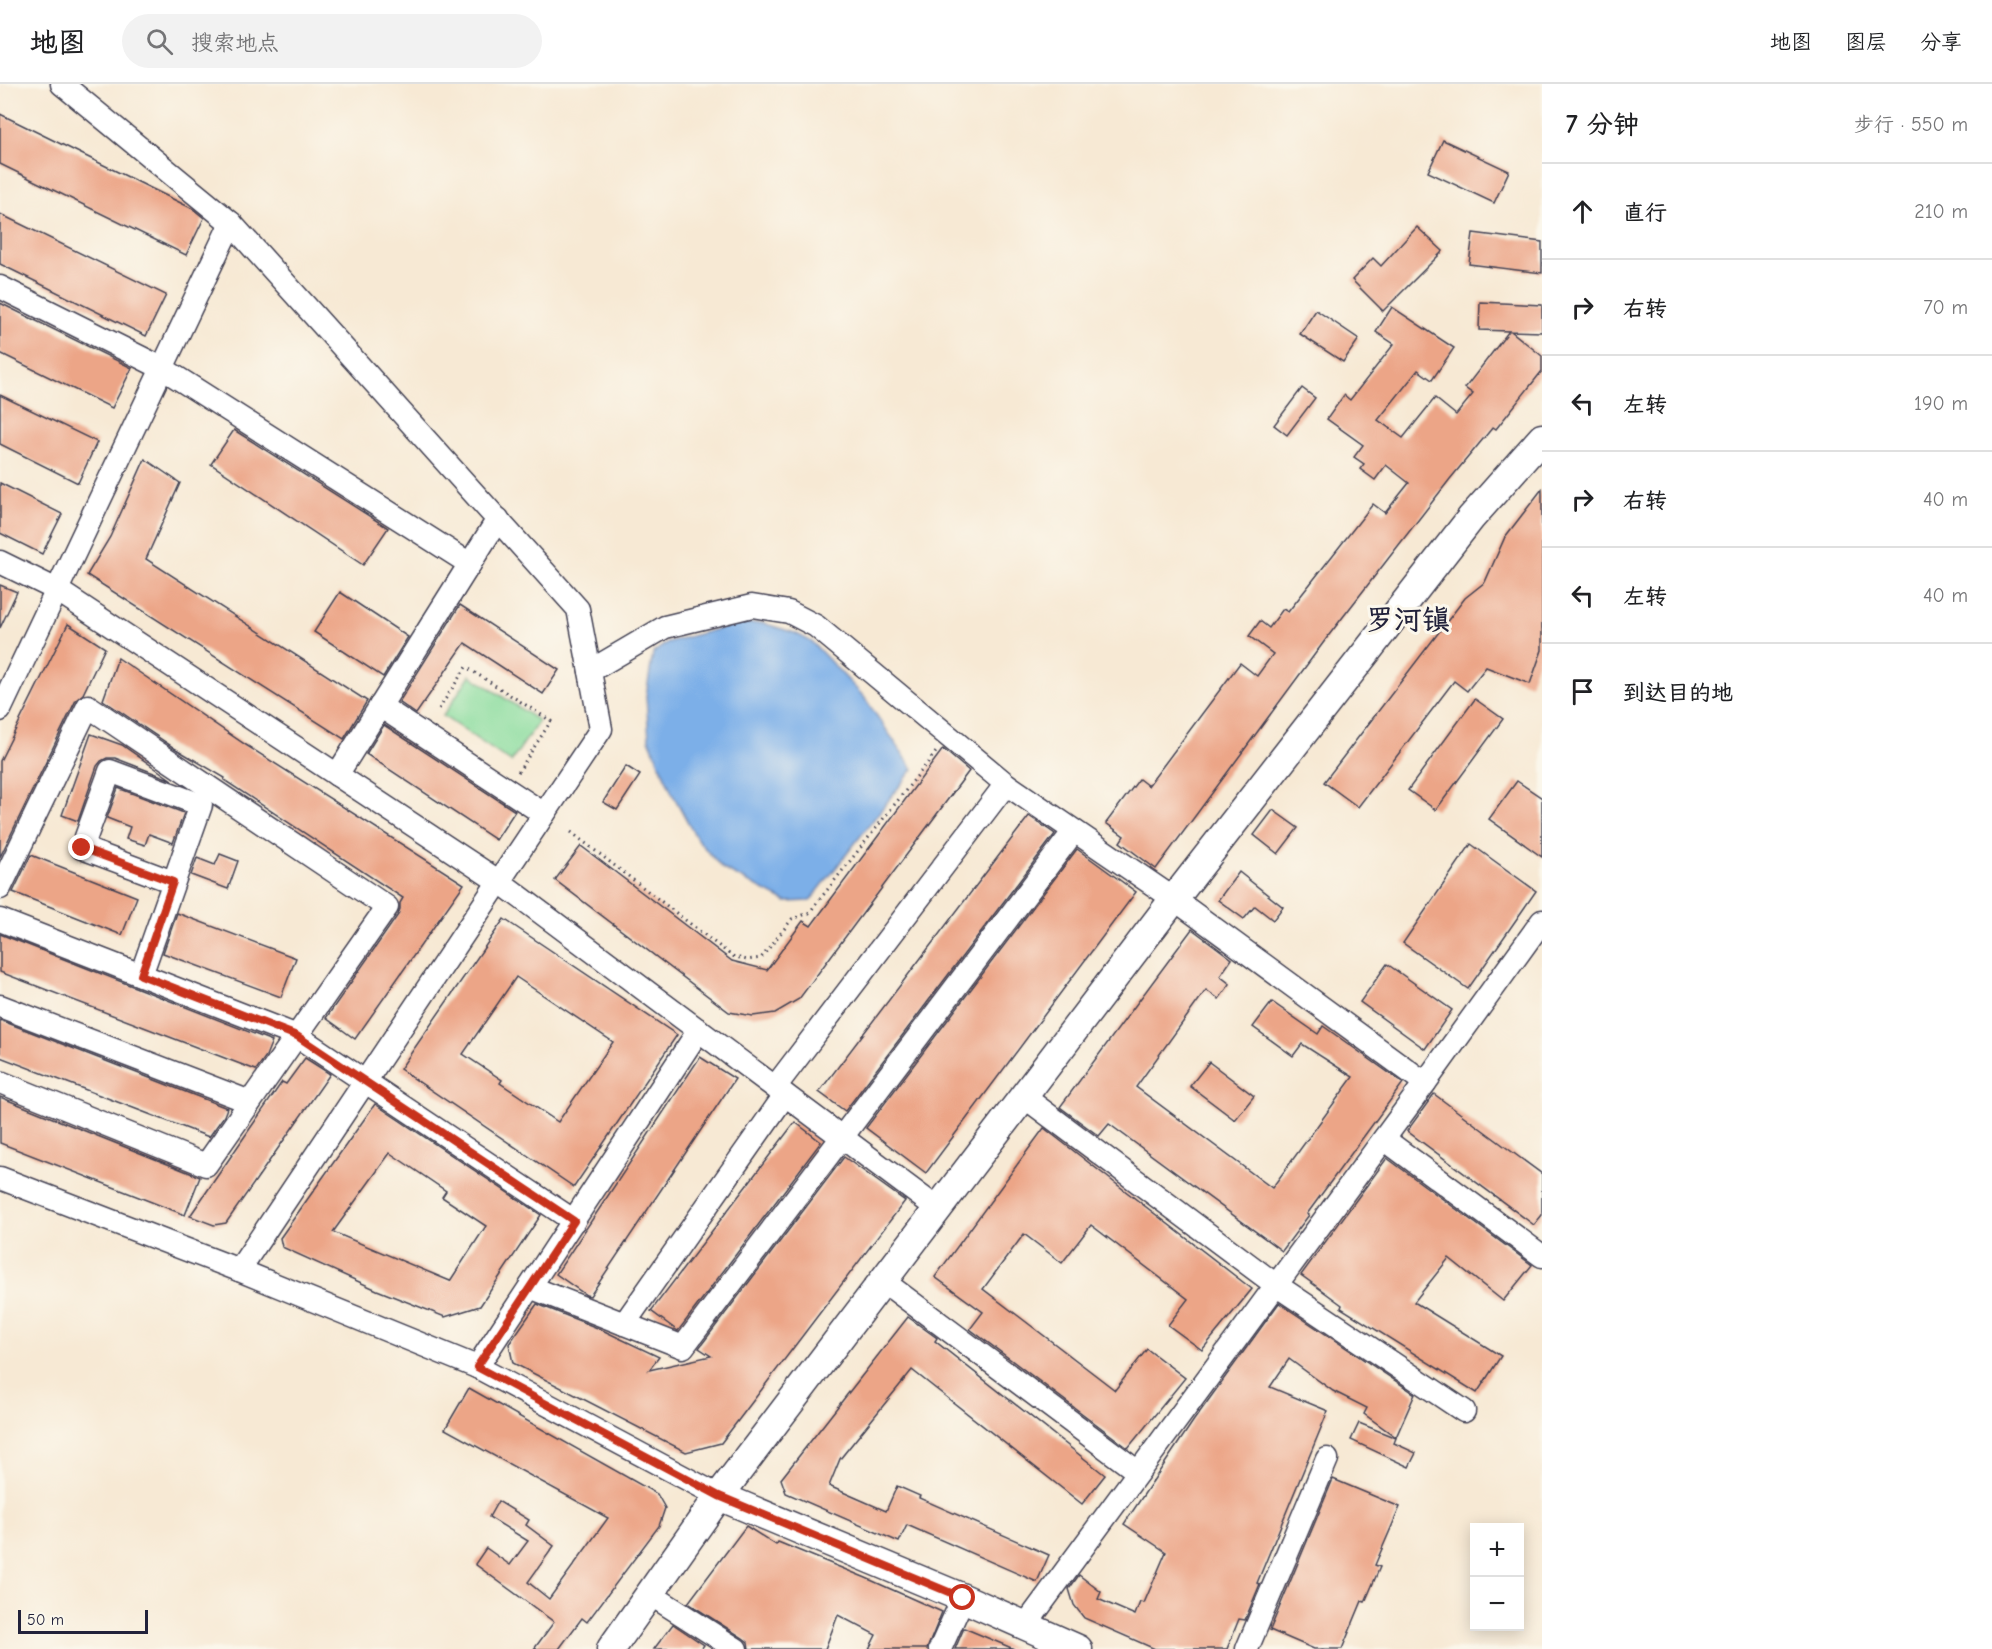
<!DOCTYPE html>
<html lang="zh">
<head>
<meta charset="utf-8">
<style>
	body { margin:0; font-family:"Comic Neue","LXGW WenKai TC",sans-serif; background:#f2f2f2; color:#202124 }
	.controls { position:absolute; right:18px; bottom:18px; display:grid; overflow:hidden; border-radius:0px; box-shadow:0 3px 15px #0003 }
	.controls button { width:54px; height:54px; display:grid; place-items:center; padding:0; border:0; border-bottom:2px solid #e0e0e0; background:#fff; color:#202124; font:30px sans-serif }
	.scale { position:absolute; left:18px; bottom:15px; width:130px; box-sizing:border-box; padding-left:6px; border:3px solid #22223b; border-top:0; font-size:16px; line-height:21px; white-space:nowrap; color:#22223b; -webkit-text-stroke:4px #fbf7ec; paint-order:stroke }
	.stop { position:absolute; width:18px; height:18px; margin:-14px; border:4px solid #c8321e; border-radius:50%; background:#fff }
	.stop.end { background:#c8321e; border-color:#fff; box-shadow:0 2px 6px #0008 }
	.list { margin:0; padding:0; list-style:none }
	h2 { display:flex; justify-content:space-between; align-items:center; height:78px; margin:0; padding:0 24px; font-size:26px }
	h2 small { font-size:20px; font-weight:400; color:#757577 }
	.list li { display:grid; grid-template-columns:39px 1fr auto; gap:18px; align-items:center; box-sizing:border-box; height:96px; padding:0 24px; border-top:2px solid #e0e0e0 }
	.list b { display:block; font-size:22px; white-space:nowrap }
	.list em { font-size:20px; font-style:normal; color:#757577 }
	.icon { flex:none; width:33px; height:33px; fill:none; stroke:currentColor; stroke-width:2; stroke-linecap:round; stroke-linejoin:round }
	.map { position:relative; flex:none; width:1542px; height:1565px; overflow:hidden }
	header { display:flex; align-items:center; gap:36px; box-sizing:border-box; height:84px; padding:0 30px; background:#fff; border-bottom:2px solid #e0e0e0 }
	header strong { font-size:28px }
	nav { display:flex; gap:33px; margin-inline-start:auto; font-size:21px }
	.search { width:420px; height:54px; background:#f2f2f2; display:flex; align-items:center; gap:15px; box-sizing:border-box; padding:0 21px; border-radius:33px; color:#757577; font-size:22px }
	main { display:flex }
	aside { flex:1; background:#fff }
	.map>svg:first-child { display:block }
	.green { fill:#89dc9d; stroke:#567f6c; stroke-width:1.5 }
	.water { fill:#7bafe8; stroke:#4e6892; stroke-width:1.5 }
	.building { fill:#eca587; fill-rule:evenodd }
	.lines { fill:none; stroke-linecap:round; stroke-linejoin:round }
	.minor-casing { stroke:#424052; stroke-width:25 }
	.major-casing { stroke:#424052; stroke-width:31 }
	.path { stroke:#424052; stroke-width:3; stroke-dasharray:1.5 4.5; stroke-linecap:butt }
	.minor { stroke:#fff; stroke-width:22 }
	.major { stroke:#fff; stroke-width:28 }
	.route { stroke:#c8321e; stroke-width:8 }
	.labels { text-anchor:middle; stroke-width:6; stroke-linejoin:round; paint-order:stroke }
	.district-label { font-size:28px; font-weight:bold; fill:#22223b; stroke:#fbf7ec }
</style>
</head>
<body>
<header>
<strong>地图</strong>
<div class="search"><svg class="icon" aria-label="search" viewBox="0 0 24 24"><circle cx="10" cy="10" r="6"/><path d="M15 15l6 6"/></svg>搜索地点</div>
<nav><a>地图</a><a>图层</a><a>分享</a></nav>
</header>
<main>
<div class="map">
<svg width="1542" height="1565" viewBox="0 0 1542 1565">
	<rect width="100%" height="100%" fill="#fbf7ec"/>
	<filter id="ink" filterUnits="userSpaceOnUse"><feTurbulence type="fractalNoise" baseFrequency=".0167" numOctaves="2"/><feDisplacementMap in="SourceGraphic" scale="12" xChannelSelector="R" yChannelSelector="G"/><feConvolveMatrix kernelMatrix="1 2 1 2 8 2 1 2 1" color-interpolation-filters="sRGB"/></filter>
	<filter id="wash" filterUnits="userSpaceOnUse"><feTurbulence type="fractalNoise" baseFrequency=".008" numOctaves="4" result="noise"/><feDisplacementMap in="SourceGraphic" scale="24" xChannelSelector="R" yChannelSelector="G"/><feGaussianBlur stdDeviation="1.35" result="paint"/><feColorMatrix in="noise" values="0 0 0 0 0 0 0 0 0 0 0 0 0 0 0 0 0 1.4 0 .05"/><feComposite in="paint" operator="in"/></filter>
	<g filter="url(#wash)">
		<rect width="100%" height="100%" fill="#f7e9d4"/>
		<!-- green -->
		<polygon class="green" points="470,591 539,637 511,678 443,632"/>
		<!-- water -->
		<polygon class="water" points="763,539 795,549 812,558 864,613 913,685 810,817 786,818 723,785 697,755 672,709 649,655 646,612 653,569 668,558 737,540"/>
		<g id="blocks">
			<!-- building -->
			<g class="building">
				<polygon points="0,30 193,125 204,134 186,171 0,80"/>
				<polygon points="1443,56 1509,87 1494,119 1428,88"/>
				<polygon points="0,130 166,211 146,252 0,180"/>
				<polygon points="1417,143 1443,167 1383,227 1352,196 1373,174 1381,182"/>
				<polygon points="1473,149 1542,158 1542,189 1469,180"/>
				<polygon points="1480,218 1542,221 1542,248 1511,247 1542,272 1542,287 1496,345 1493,343 1450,395 1329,551 1156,785 1120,758 1124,752 1106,739 1139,695 1148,702 1240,579 1257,592 1273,570 1249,552 1260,537 1269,544 1283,525 1288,528 1373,420 1385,429 1409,399 1386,381 1375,396 1360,385 1364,380 1354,373 1363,361 1327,335 1344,311 1350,316 1394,260 1376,248 1392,223 1454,264 1432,296 1418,286 1378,336 1403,354 1435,314 1456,331 1473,310 1465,304 1509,247 1479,246"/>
				<polygon points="0,219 132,284 112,324 0,269"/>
				<polygon points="1316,226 1359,255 1343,278 1300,250"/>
				<polygon points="1302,304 1315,314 1287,351 1274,341"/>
				<polygon points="0,311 97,358 78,399 0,360"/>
				<polygon points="234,346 388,444 363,481 211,380"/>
				<polygon points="145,375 180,399 146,475 367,617 344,655 87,491 110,453"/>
				<polygon points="0,399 62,430 42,470 0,449"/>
				<polygon points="1542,405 1542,566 1530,600 1486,583 1467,607 1454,597 1358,723 1324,698 1465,514 1485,498 1505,453"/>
				<polygon points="0,501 17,508 0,544"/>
				<polygon points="340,508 408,553 383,593 314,548"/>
				<polygon points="460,521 559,586 543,610 465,559 416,630 399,618"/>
				<polygon points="68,540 105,564 83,610 76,616 0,773 0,677"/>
				<polygon points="118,574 246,661 464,800 355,955 326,934 398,831 400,825 400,819 403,814 224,696 225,694 176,665 103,616"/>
				<polygon points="1475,615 1503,635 1436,726 1408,706"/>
				<polygon points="384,641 515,727 496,756 366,670"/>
				<polygon points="91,650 122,661 172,696 115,674 107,674 101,677 97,682 78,737 62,731"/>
				<polygon points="943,665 969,687 799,915 775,929 753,932 729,928 555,796 581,762 732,877 767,886 803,837 811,842"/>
				<polygon points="626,682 640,691 617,726 603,718"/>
				<polygon points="1517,697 1542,714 1542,773 1489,735"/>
				<polygon points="118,704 184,729 173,759 149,750 145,761 126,755 130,743 107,734"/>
				<polygon points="1273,726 1298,744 1278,770 1254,751"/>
				<polygon points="1029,732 1055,750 845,1027 819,1008"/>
				<polygon points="1471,760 1536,807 1468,905 1403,859"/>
				<polygon points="1077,765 1136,808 926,1089 866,1044"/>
				<polygon points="220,770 238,777 228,805 191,791 197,774 215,781"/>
				<polygon points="31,771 137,813 122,851 13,808"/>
				<polygon points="1239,788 1283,823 1273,836 1255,822 1244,835 1218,816"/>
				<polygon points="177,829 296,874 281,913 163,869"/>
				<path d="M504,835L677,951L574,1103L400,985ZM516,893L613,958L558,1038L500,999L502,996L463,970Z"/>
				<polygon points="1192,845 1232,875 1220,892 1230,900 1219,915 1206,906 1136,1003 1272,1104 1353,993 1302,960 1293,972 1253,943 1272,918 1318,950 1323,942 1403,999 1307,1130 1309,1131 1282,1167 1109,1040 1099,1052 1060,1023"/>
				<polygon points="0,850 272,957 266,972 256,986 0,888"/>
				<polygon points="1387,880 1452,926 1425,965 1360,918"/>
				<polygon points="0,936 227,1024 224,1032 209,1053 0,973"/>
				<polygon points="700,973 735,995 590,1212 586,1211 556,1190"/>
				<polygon points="305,974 330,990 226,1139 214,1141 190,1132 282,998 286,1000"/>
				<polygon points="1209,978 1254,1012 1235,1036 1190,1002"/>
				<polygon points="1434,1010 1542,1090 1542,1131 1534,1141 1407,1047"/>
				<polygon points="0,1013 200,1093 185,1131 0,1059"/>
				<path d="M375,1020L541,1131L480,1222L445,1233L377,1206L282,1163L280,1154ZM390,1069L446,1107L442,1113L486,1142L450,1197L333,1148Z"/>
				<polygon points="795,1038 821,1058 678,1247 675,1245 651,1227"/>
				<polygon points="1044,1044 1252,1205 1202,1266 1168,1241 1188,1215 1091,1141 1062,1179 1024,1150 983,1205 1115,1306 1147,1265 1185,1294 1128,1364 970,1245 983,1228 935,1193"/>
				<polygon points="844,1073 905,1117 721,1359 686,1368 513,1279 509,1260 537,1220 600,1245 659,1273 649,1286 711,1272 699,1264"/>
				<polygon points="1387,1074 1532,1181 1503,1217 1449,1174 1414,1218 1501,1272 1477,1309 1341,1224 1342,1221 1301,1191"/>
				<polygon points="1279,1219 1415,1310 1396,1353 1364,1330 1367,1324 1333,1307 1289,1275 1270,1303 1328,1327 1257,1499 1260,1500 1245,1536 1239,1535 1227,1565 1155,1565 1084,1534 1074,1521 1069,1505 1079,1491 1101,1508 1098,1515 1135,1531 1140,1518 1144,1519 1166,1468 1124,1440 1194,1336"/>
				<polygon points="908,1233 937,1254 935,1257 1105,1391 1082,1420 912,1286 840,1375 829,1402 886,1427 897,1402 920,1412 919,1414 1049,1471 1037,1498 907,1441 899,1458 786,1409 781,1395"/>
				<polygon points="469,1304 657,1410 665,1424 659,1442 587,1538 582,1534 559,1565 534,1565 554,1538 475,1480 486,1464 510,1481 528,1457 489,1433 498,1417 529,1436 526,1441 554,1462 528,1498 549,1515 608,1434 445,1345"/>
				<polygon points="1359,1339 1396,1354 1394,1359 1416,1369 1409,1383 1351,1356"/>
				<polygon points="1333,1395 1400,1423 1375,1481 1380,1483 1365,1518 1362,1517 1342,1565 1314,1565 1270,1546"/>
				<polygon points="746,1442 776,1461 778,1458 866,1494 942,1528 927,1565 869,1565 876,1551 838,1531 825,1565 749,1565 748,1558 743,1554 688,1519"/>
				<polygon points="673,1540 704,1561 701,1565 654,1565"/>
				<polygon points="964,1544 1014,1565 955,1565"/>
			</g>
		</g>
	</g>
	<g filter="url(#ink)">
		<use href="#blocks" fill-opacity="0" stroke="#424052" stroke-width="1.5"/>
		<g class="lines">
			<!-- minor casing -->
			<g class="minor-casing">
				<g id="minor">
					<polyline points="62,0 231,139 578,525 601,645 239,1186"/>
					<polyline points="0,203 162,284 470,480"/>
					<polyline points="0,478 57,506 504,801 938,1125"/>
					<polyline points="590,587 665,543 752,522 789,528 816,542 1006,700 1174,815 1425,999"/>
					<polyline points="380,622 544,730"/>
					<polyline points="0,626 231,139"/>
					<polyline points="337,691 498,435"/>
					<polyline points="0,804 88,622 387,823 206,1081 0,998"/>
					<polyline points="0,836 297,952 574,1137"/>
					<polyline points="141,891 201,721 110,687 82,764 173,798"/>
					<polyline points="0,922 250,1018"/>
					<polyline points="775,1003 1006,700"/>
					<polyline points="1023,1012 1276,1201 1464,1327"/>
					<polyline points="1384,1055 1542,1172"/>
					<polyline points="0,1094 239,1186 477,1283 719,1412"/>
					<polyline points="883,1197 1138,1388"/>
					<polyline points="530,1203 683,1263 1074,747"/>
					<polyline points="624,1240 785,1011"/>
					<polyline points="477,1283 699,946"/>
					<polyline points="650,1510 736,1565"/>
					<polyline points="1025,1542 1425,999 1542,837"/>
					<polyline points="940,1565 963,1514"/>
					<polyline points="1247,1565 1327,1375"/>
				</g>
			</g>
			<!-- major casing -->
			<g class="major-casing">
				<g id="major">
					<polyline points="719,1412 963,1514 1078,1565"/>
					<polyline points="611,1565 719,1412 1174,815 1471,434 1542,354"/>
				</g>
			</g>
			<!-- path -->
			<g class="path">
				<polyline points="439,625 466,583 551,637 517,690"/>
				<polyline points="571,748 732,872 747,876 761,874 792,835 809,829 936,668"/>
			</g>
			<!-- minor -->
			<use href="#minor" class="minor"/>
			<!-- major -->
			<use href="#major" class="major"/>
		</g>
	</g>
	<g class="lines" filter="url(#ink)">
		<!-- route -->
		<polyline class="route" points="82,764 173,798 141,891 297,952 574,1137 477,1283 719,1412 963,1514"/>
	</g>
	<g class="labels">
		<!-- district labels -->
		<g class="district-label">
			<text x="1408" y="545">罗河镇</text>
		</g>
	</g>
</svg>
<div class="controls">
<button>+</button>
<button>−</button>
</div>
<div class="scale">50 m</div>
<div class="stop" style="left:963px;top:1514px"></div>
<div class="stop end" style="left:82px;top:764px"></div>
</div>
<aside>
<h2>7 分钟<small>步行 · 550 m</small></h2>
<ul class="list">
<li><svg class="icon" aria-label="ahead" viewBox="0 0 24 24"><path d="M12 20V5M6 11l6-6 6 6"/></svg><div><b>直行</b></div><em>210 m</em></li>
<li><svg class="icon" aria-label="right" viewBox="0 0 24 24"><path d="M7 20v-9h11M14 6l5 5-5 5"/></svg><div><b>右转</b></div><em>70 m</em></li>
<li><svg class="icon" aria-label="left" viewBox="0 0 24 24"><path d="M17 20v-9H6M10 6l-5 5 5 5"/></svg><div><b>左转</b></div><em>190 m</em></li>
<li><svg class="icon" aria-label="right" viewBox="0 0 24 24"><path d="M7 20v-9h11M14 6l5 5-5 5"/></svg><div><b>右转</b></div><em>40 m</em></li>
<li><svg class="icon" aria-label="left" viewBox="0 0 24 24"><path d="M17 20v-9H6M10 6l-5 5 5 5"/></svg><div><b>左转</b></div><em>40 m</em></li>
<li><svg class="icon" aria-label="arrive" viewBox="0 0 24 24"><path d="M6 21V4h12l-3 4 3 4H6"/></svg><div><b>到达目的地</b></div></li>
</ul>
</aside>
</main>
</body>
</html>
